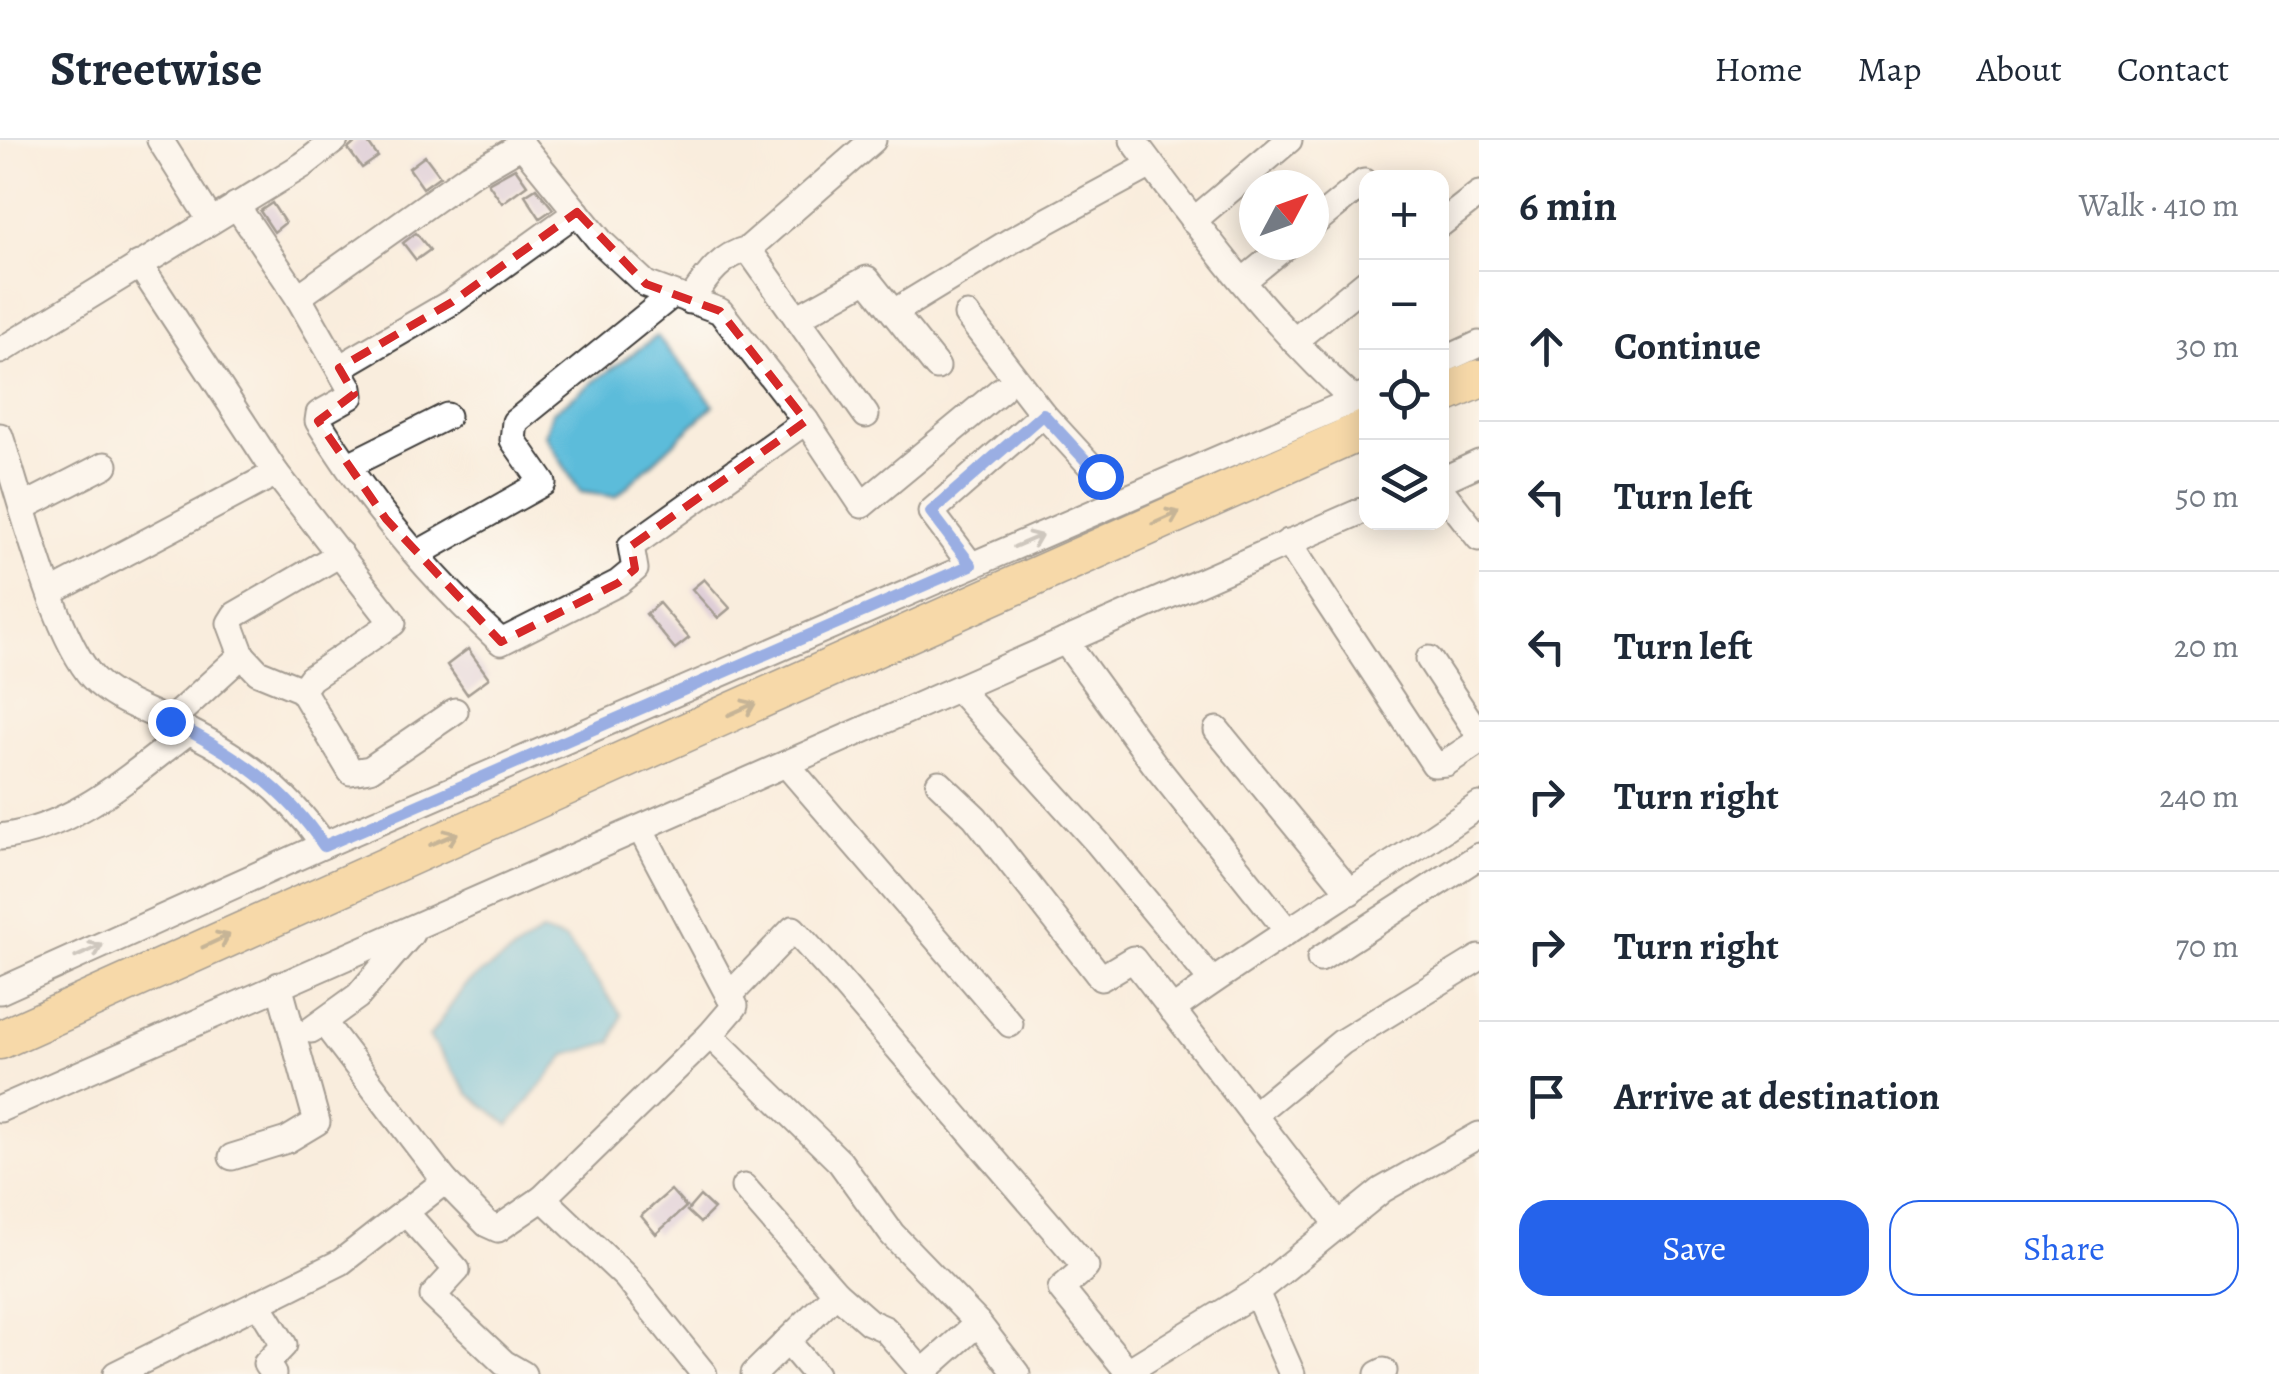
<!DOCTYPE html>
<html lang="en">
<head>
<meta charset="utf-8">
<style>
	body { margin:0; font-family:Alegreya,serif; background:#f6f6f7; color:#1f2937 }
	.controls { position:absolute; right:30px; top:30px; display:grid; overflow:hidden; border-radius:20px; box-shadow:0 5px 25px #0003 }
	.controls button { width:90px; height:90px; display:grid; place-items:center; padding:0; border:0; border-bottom:2px solid #e0e1e3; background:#fff; color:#1f2937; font:50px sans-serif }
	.compass { position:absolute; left:1239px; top:30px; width:90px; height:90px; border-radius:50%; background:#fff; box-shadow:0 5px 25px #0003; rotate:49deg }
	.stop { position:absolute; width:30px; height:30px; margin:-22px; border:8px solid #2563eb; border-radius:50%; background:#fff }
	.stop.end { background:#2563eb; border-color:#fff; box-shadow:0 2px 10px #0008 }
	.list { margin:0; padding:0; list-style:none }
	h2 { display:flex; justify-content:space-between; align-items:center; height:130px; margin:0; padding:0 40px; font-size:42px }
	h2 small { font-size:32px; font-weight:400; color:#747a83 }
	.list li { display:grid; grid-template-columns:65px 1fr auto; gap:30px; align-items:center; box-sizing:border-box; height:150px; padding:0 40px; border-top:2px solid #e0e1e3 }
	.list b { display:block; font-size:38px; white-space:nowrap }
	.list em { font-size:32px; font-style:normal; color:#747a83 }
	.actions { display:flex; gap:20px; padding:30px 40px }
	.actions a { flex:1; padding:22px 0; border:2px solid #2563eb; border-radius:30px; text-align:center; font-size:35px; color:#2563eb }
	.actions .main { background:#2563eb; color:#fff }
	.icon { flex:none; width:55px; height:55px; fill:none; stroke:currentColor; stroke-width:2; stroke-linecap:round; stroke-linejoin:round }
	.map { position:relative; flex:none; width:1479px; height:1234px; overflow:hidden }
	header { display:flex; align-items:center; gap:60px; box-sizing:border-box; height:140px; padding:0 50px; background:#fff; border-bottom:2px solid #e0e1e3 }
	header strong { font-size:48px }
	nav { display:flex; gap:55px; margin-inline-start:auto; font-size:35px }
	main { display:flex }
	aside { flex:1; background:#fff }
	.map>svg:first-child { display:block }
	.water { fill:#5cbcda; stroke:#3c6c7b; stroke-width:2.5 }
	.building { fill:#bda8d1 }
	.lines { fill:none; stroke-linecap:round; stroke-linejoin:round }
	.minor-casing { stroke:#3d3b39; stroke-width:29 }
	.highway-casing { stroke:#3d3b39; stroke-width:41 }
	.minor { stroke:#fff; stroke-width:25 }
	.highway { stroke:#f4c26a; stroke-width:38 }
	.oneway { stroke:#886f43 }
	.oneway2 { stroke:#999 }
	.route { stroke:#2563eb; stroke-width:12 }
	.marked { fill:none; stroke:#d62828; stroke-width:8; stroke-dasharray:20 12; stroke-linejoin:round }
</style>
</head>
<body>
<header>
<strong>Streetwise</strong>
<nav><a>Home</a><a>Map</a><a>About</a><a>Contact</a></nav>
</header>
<main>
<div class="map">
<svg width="1479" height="1234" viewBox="0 0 1479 1234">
	<rect width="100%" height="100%" fill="#fdfcf7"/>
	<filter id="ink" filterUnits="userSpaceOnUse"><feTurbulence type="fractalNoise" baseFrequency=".01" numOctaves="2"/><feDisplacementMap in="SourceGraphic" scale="20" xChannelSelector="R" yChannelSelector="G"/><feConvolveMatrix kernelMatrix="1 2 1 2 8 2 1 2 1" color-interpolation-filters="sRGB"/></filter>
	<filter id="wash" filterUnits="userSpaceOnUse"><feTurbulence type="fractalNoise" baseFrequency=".0048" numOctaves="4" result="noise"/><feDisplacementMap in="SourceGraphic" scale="40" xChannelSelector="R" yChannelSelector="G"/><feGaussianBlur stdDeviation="2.25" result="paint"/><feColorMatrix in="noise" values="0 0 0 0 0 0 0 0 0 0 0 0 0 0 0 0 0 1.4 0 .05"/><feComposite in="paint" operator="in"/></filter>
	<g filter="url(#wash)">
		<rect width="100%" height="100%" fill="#f9eddd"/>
		<!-- water -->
		<g class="water">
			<polygon points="657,196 714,265 616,357 580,352 545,295 552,272"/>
			<polygon points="542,792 566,800 622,875 612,902 566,915 509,985 469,954 429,897 466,844"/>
		</g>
		<g id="blocks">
			<!-- building -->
			<g class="building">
				<polygon points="358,0 366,0 378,17 362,28 348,9"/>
				<polygon points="425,16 440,36 423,48 409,28"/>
				<polygon points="515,28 527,45 502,63 488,43"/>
				<polygon points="536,48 553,69 540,78 525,55"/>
				<polygon points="272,63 285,83 274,92 260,71"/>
				<polygon points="416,93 430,110 416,120 403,103"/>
				<polygon points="704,439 730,468 718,478 692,449"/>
				<polygon points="659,463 689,498 675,509 646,474"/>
				<polygon points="468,509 489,538 467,554 447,525"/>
				<polygon points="671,1050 686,1067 656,1094 641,1076"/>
				<polygon points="700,1056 714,1069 700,1083 687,1071"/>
			</g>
		</g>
	</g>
	<g filter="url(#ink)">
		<use href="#blocks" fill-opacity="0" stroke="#3d3b39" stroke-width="2.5"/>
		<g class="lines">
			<!-- minor casing -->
			<g class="minor-casing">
				<g id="minor">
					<polyline points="160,0 211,81"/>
					<path d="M1133,0C1203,94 1274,190 1363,268"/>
					<path d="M236,65L298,157L350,248L351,256L319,274L318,281C368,363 431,437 501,502L618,443L635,429L631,406L806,281L720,171L646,144L601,102L518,0"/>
					<polyline points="1193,81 1289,0"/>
					<polyline points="1314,83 1364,42"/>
					<polyline points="1442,83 1479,54"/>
					<polyline points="748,109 866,275"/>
					<polyline points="139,124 276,333 393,483 311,538 302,550 258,532 242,515 170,581"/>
					<polyline points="1243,141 1287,105"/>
					<polyline points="298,157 468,36 522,5"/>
					<path d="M690,161C706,138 719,116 748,109L873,0"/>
					<polyline points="894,172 1014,99 1151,25"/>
					<polyline points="967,175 1043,274 1100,336"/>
					<polyline points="797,178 867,139 937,227"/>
					<polyline points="1294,201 1366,142"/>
					<polyline points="0,211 303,25 335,0"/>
					<polyline points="1442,221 1479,204"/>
					<polyline points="339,228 452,162 577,72"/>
					<polyline points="806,281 862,365 1001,250"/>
					<path d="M0,296C20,356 54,496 93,538C115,561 145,569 172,583C235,612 285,648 324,705"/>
					<polyline points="349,325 447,276"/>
					<polyline points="1442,340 1479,323"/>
					<polyline points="1442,351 1479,398"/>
					<polyline points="23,367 105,325"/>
					<polyline points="1288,402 1434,624 1446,623 1479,601"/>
					<polyline points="417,414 543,343 513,300 515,282 672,155"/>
					<polyline points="971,425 931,372 1043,274"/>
					<polyline points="52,452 276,333"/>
					<polyline points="1065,501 1155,625 1286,789"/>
					<polyline points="242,515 230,483 235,475 340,414"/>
					<polyline points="1429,519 1479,595"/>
					<polyline points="302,550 351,632 370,629 455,571"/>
					<polyline points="959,550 1097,702 1212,841"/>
					<polyline points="1217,590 1350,752"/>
					<polyline points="787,625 1010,884"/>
					<polyline points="939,643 975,677 1101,838 1133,819 1338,1084"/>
					<polyline points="641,690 729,856 793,789 836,836 1086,1127 1061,1149 1130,1234"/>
					<path d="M0,697C75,688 131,635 189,591"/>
					<polyline points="1320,819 1479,716"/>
					<polyline points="0,851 324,705 1366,255"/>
					<polyline points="729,856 735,866 710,895 840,1022 892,1094 978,1183"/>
					<path d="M1172,870C1272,798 1378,736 1479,665"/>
					<polyline points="324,883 445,1041"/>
					<polyline points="311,890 358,856 411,794"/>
					<polyline points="0,969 1366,369"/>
					<polyline points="1253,975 1342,902 1479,818"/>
					<polyline points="232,1017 287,1000 317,982 279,845"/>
					<polyline points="744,1047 836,1153 754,1234"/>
					<polyline points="543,1058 710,895"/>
					<polyline points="405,1072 457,1130 433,1156 504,1223 523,1234"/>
					<polyline points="1256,1152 1292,1234"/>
					<polyline points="836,1153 869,1182 885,1189 924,1234"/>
					<polyline points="258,1163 284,1205 266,1224 273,1234"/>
					<polyline points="787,1201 815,1234"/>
					<polyline points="1128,1231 1256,1152 1382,1050 1479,995"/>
					<polyline points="923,1232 978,1183 1017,1234"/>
					<polyline points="116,1234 341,1122 445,1041 487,1084 498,1089 543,1058 626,1137 704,1234"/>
					<polyline points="1378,1234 1384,1231"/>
				</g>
			</g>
			<!-- highway casing -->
			<g class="highway-casing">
				<g id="highway">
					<polyline points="1442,255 1479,239"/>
					<path d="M0,900C454,694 911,493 1366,289"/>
				</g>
			</g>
			<!-- minor -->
			<use href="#minor" class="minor"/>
			<!-- highway -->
			<use href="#highway" class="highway"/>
		</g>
		<!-- one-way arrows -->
		<defs><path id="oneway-shaft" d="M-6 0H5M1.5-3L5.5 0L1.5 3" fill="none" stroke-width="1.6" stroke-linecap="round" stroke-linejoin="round" transform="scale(2.5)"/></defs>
		<g class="oneway">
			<use href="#oneway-shaft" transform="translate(1166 378) rotate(-24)"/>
			<use href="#oneway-shaft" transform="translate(742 569) rotate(-24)"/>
			<use href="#oneway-shaft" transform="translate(444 699) rotate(-23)"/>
			<use href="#oneway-shaft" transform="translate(216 801) rotate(-25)"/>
		</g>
		<g class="oneway2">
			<use href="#oneway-shaft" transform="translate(1028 401) rotate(-23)"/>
			<use href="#oneway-shaft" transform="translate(89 811) rotate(-24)"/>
		</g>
	</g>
	<g class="lines" filter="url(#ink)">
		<!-- route -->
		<path class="route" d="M170,581C233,613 284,646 324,706L971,425L931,372L1043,274L1100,336"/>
	</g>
	<!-- marked area -->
	<path d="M0 0H1479V1234H0ZM577,72L646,144L720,171L806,281L631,406L635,429L618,443L501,502L386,379L318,281L354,254L339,228L452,162Z" fill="#f9eddd" fill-opacity=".55" fill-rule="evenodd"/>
	<path class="marked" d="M577,72L646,144L720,171L806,281L631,406L635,429L618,443L501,502L386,379L318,281L354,254L339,228L452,162Z"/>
</svg>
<div class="controls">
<button>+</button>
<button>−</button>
<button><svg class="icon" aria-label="locate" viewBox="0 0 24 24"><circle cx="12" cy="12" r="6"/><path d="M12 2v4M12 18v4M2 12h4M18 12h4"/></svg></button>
<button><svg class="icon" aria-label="layers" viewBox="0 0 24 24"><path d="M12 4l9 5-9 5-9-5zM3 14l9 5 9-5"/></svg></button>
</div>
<svg class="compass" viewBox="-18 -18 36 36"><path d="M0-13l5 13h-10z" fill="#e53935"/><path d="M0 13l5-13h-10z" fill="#747a83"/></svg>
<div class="stop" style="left:1100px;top:336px"></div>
<div class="stop end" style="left:170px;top:581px"></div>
</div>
<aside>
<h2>6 min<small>Walk · 410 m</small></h2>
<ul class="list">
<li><svg class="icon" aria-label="ahead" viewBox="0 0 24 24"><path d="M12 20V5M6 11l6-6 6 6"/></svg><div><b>Continue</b></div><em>30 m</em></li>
<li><svg class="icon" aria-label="left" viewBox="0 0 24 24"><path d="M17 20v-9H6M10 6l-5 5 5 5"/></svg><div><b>Turn left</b></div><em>50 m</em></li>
<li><svg class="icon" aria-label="left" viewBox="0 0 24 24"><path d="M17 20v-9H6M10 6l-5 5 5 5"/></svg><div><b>Turn left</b></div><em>20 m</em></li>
<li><svg class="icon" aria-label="right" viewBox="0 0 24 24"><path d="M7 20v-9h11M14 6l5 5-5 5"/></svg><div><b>Turn right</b></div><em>240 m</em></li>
<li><svg class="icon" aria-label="right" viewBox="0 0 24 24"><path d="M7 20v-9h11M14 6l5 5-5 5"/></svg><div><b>Turn right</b></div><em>70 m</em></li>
<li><svg class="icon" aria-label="arrive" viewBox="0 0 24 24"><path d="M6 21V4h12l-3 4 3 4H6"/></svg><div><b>Arrive at destination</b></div></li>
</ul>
<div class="actions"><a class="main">Save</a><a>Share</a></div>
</aside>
</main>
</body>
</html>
